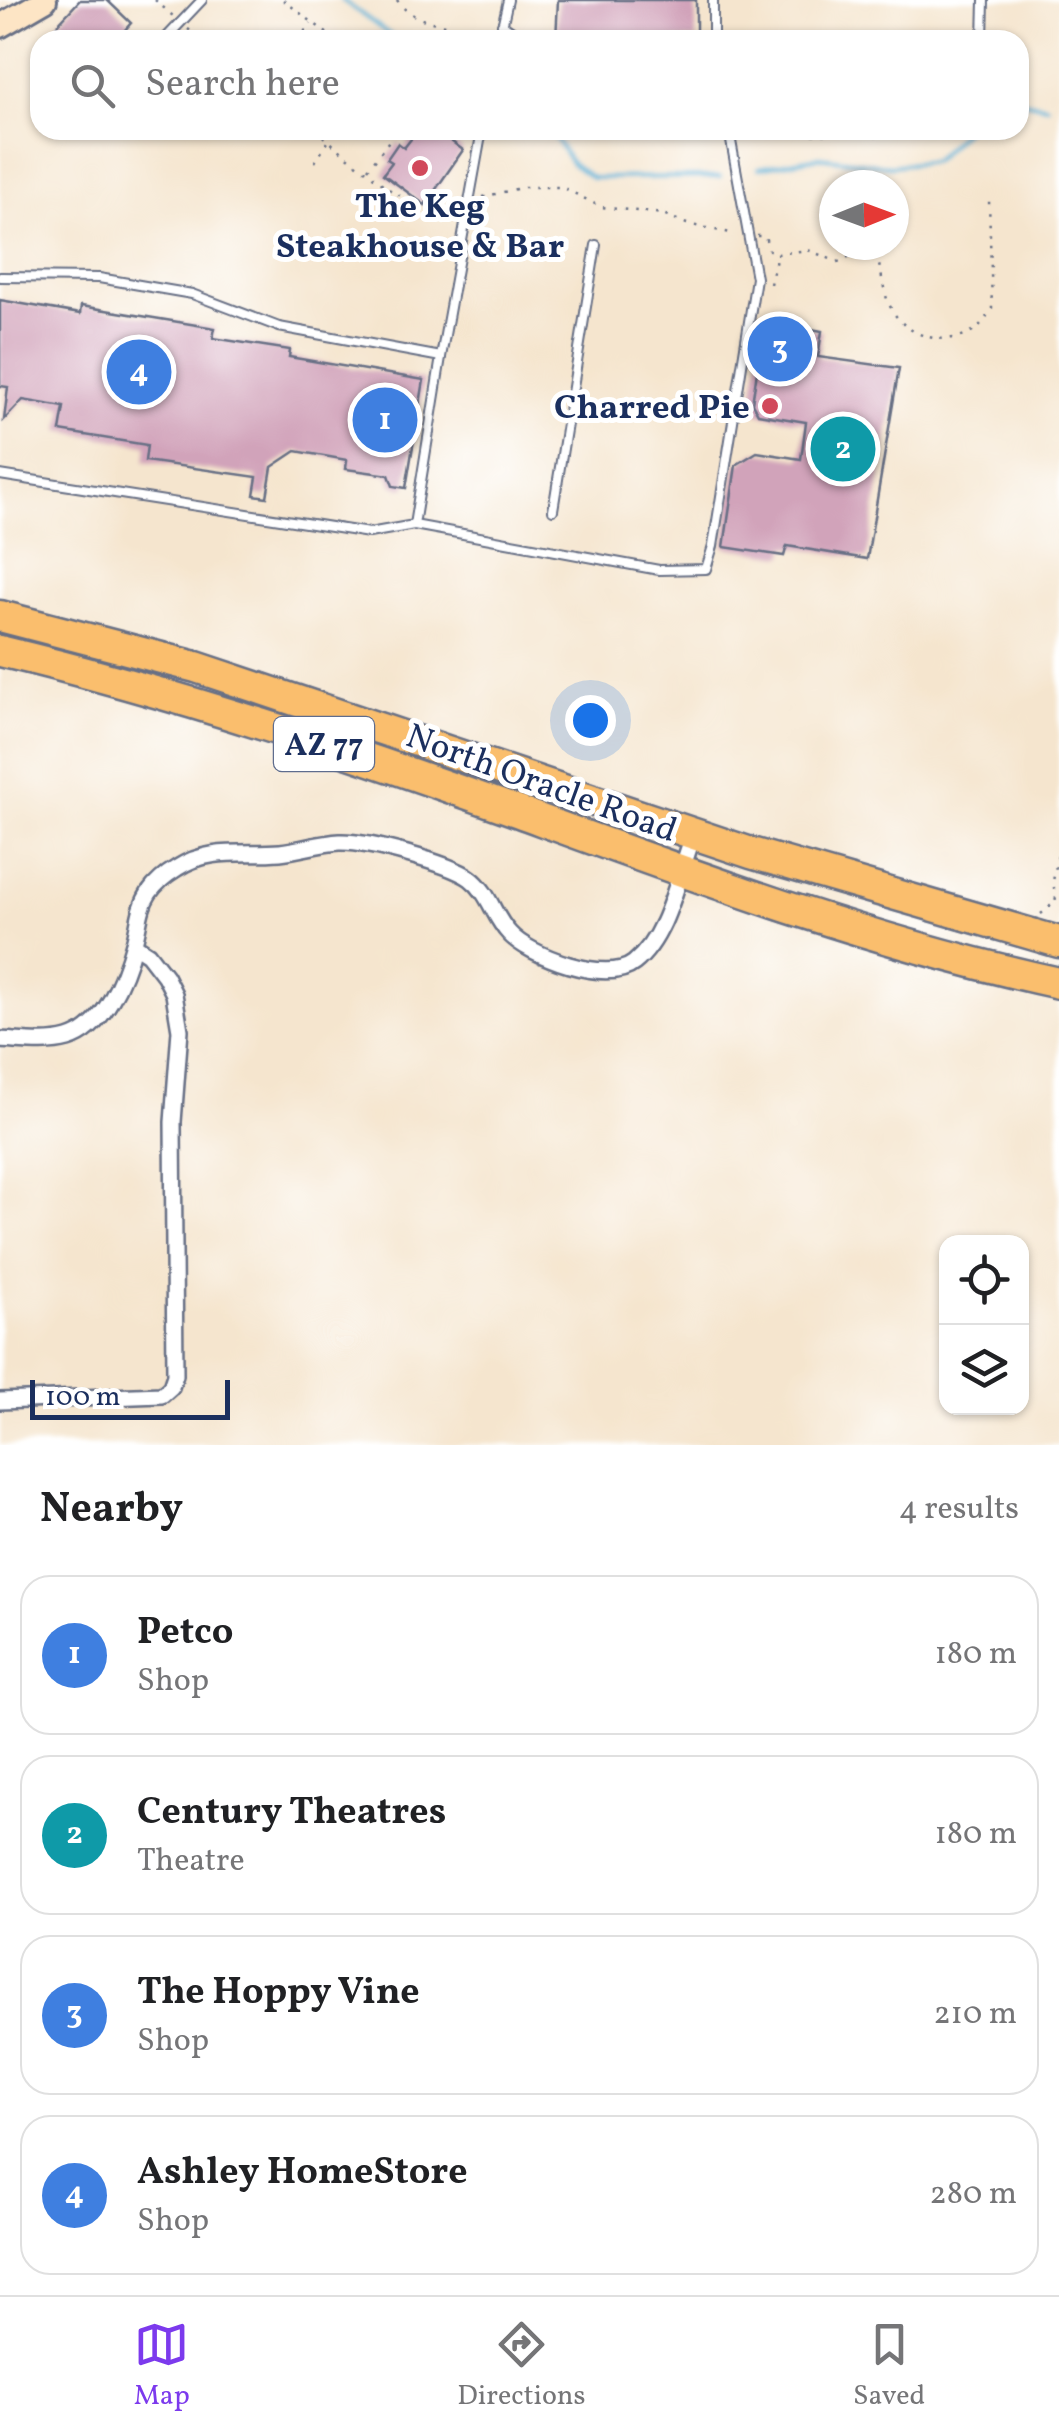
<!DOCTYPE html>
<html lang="en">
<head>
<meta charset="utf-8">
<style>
	body { margin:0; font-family:Vollkorn,serif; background:#f2f2f2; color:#202124 }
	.controls { position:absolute; right:30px; bottom:30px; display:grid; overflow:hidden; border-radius:20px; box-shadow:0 2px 8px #0004 }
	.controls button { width:90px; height:90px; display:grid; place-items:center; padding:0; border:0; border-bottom:2px solid #e0e0e0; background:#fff; color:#202124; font:50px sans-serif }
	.compass { position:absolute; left:819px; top:170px; width:90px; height:90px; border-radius:50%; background:#fff; box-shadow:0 2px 8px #0004; rotate:89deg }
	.scale { position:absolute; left:30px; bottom:25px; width:200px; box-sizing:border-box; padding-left:10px; border:5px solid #1b2f5e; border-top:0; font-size:28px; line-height:35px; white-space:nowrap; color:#1b2f5e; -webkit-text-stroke:8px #fff; paint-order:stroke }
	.you { position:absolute; left:590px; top:720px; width:35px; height:35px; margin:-25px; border:8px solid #fff; border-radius:50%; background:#1a73e8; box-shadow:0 0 0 15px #1a73e833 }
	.badge { display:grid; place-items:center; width:65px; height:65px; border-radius:50%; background:#7c3aed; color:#fff; font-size:32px; font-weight:700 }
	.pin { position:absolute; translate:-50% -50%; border:5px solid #fff; box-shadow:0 2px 10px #0006 }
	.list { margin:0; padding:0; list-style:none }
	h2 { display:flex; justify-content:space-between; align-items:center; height:130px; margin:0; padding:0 40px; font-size:42px }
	h2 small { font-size:32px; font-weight:400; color:#757577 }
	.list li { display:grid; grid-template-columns:65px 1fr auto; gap:30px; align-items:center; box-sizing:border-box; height:160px; margin:0 20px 20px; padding:0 20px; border:2px solid #e0e0e0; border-radius:30px }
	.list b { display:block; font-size:38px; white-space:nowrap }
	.list p { margin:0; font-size:32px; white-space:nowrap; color:#757577 }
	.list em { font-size:32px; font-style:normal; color:#757577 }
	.icon { flex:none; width:55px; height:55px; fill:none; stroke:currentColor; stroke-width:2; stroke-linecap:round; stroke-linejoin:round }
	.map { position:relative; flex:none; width:1059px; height:1445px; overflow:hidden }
	.search { position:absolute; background:#fff; box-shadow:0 2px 8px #0004; left:30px; right:30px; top:30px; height:110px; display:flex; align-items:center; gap:25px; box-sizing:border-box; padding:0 35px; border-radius:30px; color:#757577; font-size:38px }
	.sheet { height:850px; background:#fff }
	nav { display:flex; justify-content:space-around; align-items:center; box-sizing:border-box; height:140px; border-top:2px solid #e0e0e0; background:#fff; font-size:28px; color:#757577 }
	nav a { display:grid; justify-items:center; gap:5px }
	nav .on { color:#7c3aed }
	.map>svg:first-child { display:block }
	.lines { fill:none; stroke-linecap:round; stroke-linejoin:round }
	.stream { stroke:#58b0d5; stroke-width:4 }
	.building { fill:#d1a3ba }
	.lane-casing { stroke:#676f85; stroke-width:12 }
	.street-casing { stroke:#676f85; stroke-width:20 }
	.secondary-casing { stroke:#676f85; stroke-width:28 }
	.highway-casing { stroke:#676f85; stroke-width:35 }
	.path { stroke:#676f85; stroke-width:2.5; stroke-dasharray:2.5 8; stroke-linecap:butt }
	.lane { stroke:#fff; stroke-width:8 }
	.street { stroke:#fff; stroke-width:15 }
	.secondary { stroke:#fde5c5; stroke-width:22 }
	.highway { stroke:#fabe6d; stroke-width:30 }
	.poi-dot { fill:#d1495b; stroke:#fff; stroke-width:4 }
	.labels { text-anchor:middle; stroke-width:10; stroke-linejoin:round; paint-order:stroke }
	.shield { fill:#fff; stroke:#5f6d8e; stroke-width:2.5 }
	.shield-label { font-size:32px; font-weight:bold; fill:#1b2f5e }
	.poi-label { font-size:35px; font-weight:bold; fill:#1b2f5e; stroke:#fff }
	.street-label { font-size:35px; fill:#1b2f5e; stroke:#fff }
</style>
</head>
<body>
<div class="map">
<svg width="1059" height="1445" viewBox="0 0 1059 1445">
	<rect width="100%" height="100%" fill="#fff"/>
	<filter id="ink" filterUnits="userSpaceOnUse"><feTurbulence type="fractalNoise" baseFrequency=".01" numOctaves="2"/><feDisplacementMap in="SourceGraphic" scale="20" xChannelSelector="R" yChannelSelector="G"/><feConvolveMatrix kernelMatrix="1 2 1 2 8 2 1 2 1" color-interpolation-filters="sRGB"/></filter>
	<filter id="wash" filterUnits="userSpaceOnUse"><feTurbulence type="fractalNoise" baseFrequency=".0048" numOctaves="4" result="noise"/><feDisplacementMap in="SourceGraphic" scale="40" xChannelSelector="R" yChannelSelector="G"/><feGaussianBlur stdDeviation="2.25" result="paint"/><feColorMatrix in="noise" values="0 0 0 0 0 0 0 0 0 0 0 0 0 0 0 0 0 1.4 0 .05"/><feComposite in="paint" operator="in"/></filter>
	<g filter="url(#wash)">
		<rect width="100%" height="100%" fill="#f5e5ce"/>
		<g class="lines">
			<!-- stream -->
			<g class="stream">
				<polyline points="342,0 397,40"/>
				<polyline points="1019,100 1047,106"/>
				<polyline points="550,130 571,163 592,178 720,177"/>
				<polyline points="759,168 819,157 890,166 933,161 965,130"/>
			</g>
		</g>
		<g id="blocks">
			<!-- building -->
			<g class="building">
				<polygon points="80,0 107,0 131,23 116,40 71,40 56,26"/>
				<polygon points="558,0 696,0 696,40 556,40"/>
				<polygon points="418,130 436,130 463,150 425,205 383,174 392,162 387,159 398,143 404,148"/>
				<polygon points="0,300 80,314 81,306 215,328 213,338 290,350 289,357 424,380 406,488 393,486 389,475 346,469 347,460 296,451 272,467 267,497 254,495 257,477 145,461 147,445 60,431 64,407 23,400 4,420 8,387 0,386"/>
				<polygon points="765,320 822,331 818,357 899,368 867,559 787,546 784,556 724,547 736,465 757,452 801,459 806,422 758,414 752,403"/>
			</g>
		</g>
	</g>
	<g filter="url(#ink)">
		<use href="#blocks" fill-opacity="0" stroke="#676f85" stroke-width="2.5"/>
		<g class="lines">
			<!-- lane casing -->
			<g class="lane-casing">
				<g id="lane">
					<polyline points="713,0 713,40"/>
					<polyline points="502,24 526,40"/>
					<polyline points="164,40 202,0"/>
					<polyline points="499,40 508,0"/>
					<polyline points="983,40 984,0"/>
					<polyline points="0,277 99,278 192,294 279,327 441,357"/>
					<polyline points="0,475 369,533 414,525 659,570 706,569 713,546 756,278 729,130"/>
					<polyline points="553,510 596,245"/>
					<polyline points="414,525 441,357 482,130"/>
				</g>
			</g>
			<!-- street casing -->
			<g class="street-casing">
				<g id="street">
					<path d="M0,1040C21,1041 47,1045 68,1039C104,1029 125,977 134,943C139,926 139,908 149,893C156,883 167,874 177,868C210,847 244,855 280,852C300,850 320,843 340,842C367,841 448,863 470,878C490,893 493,916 509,933C529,956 607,985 634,963C669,935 678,874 694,834"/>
					<polyline points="0,1401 162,1395 171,1387 175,1375 173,1122 180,1030 174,994 165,976 148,954 134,945"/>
				</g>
			</g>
			<!-- secondary casing -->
			<g class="secondary-casing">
				<polyline id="secondary" points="0,26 45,0"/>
			</g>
			<!-- highway casing -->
			<g class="highway-casing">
				<g id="highway">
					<polyline points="0,616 196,667 751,853 1059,942"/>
					<path d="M0,651C177,693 349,751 519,812C697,877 874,943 1059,983"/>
				</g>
			</g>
			<!-- path -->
			<g class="path">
				<polyline points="155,0 174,17"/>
				<polyline points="283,0 336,40"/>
				<path d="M397,0C410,20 433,22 453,27C464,29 473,36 483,40"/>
				<polyline points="188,29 202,40"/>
				<polyline points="298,40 311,23"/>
				<polyline points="315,130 394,193 431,207 455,207"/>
				<polyline points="456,130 467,139"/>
				<path d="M771,130C807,139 841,130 876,137L888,130"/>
				<polyline points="908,130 911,130"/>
				<polyline points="315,162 328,142"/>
				<polyline points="368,169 397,130"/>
				<polyline points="483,197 524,187 562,187 601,207 663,214 687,224 735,234"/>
				<path d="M757,236H765L769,250L777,254L808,250L838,262L863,250L876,256C883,273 882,291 891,308C905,336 943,347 971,332C981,327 986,317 992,309L989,200"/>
				<polyline points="770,284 777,255"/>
				<polyline points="1041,914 1056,901 1053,881 1059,850"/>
			</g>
			<!-- lane -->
			<use href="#lane" class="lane"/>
			<!-- street -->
			<use href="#street" class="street"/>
			<!-- secondary -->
			<use href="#secondary" class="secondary"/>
			<!-- highway -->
			<use href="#highway" class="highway"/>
		</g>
	</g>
	<!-- markers -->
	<g class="poi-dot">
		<circle cx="420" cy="168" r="10"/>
		<circle cx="770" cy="406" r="10"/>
	</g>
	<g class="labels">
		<!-- shield labels -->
		<rect class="shield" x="274" y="717" width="100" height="54" rx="8"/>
		<g class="shield-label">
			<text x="324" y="755">AZ 77</text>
		</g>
		<!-- poi labels -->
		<g class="poi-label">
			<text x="420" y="217">The Keg<tspan x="420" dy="40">Steakhouse &amp; Bar</tspan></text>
			<text x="750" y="418" text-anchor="end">Charred Pie</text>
		</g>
		<!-- street labels -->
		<g class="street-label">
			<text transform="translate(542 782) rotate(20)" y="12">North Oracle Road</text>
		</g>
	</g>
</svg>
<div class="controls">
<button><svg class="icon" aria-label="locate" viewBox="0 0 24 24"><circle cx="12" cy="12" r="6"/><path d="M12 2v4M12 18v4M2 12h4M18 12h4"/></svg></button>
<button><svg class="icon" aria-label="layers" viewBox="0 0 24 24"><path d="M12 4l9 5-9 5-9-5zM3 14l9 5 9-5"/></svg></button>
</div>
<svg class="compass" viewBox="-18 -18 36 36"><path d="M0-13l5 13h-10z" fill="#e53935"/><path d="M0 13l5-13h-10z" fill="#757577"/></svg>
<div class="scale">100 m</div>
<div class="you"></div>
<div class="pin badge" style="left:385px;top:420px;background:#3f7fe0">1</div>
<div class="pin badge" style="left:843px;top:449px;background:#0f9aa8">2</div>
<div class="pin badge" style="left:780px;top:349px;background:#3f7fe0">3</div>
<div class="pin badge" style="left:139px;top:372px;background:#3f7fe0">4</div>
<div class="search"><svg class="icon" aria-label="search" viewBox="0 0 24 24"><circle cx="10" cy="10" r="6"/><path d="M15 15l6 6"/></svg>Search here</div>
</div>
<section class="sheet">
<h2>Nearby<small>4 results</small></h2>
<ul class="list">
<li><span class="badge" style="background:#3f7fe0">1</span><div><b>Petco</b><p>Shop</p></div><em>180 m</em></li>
<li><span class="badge" style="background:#0f9aa8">2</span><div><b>Century Theatres</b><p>Theatre</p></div><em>180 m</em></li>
<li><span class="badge" style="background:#3f7fe0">3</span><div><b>The Hoppy Vine</b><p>Shop</p></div><em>210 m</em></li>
<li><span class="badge" style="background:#3f7fe0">4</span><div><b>Ashley HomeStore</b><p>Shop</p></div><em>280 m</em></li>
</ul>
</section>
<nav>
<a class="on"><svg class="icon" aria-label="map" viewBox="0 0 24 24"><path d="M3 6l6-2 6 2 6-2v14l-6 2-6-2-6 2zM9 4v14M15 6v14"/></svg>Map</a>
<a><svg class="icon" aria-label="directions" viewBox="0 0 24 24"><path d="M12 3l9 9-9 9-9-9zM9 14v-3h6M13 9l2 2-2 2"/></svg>Directions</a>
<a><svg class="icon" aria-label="saved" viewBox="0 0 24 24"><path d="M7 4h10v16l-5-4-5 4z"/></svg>Saved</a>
</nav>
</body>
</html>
